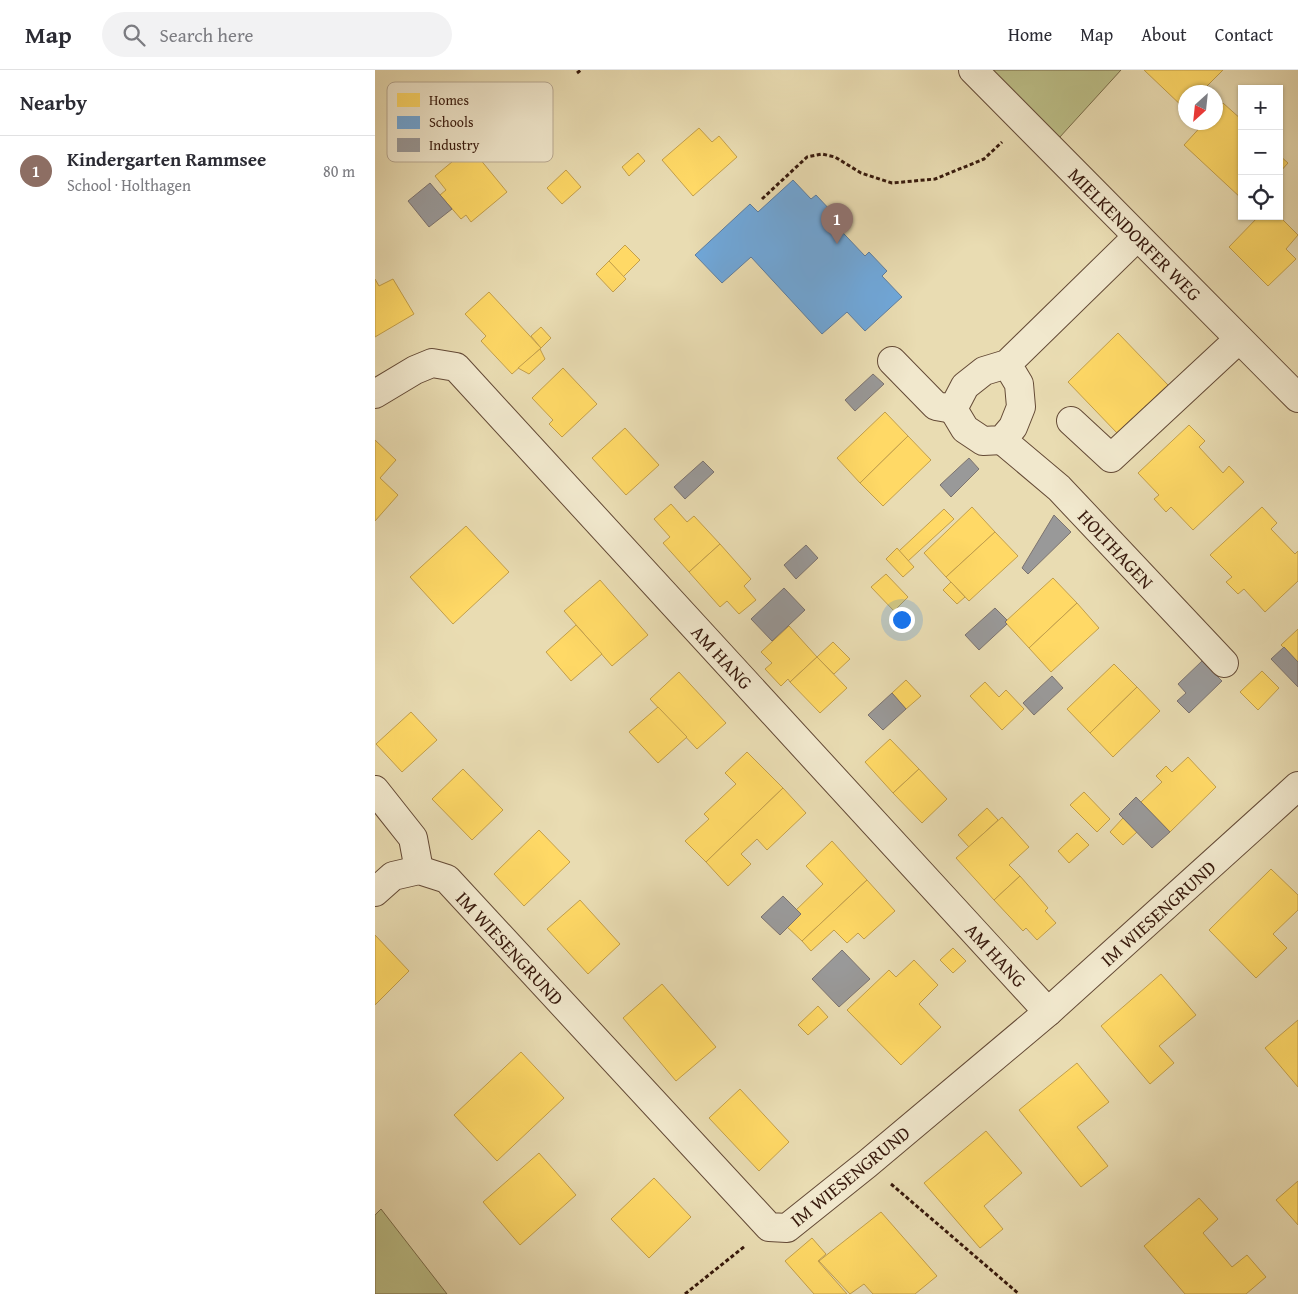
<!DOCTYPE html>
<html lang="en">
<head>
<meta charset="utf-8">
<style>
	body { margin:0; font-family:"Gentium Book Plus",serif; background:#f2f2f3; color:#2b2b33 }
	.controls { position:absolute; right:15px; top:15px; display:grid; overflow:hidden; border-radius:0px; box-shadow:0 1px 4px #0004 }
	.controls button { width:45px; height:45px; display:grid; place-items:center; padding:0; border:0; border-bottom:1px solid #e1e1e2; background:#fff; color:#2b2b33; font:25px sans-serif }
	.compass { position:absolute; left:803px; top:15px; width:45px; height:45px; border-radius:50%; background:#fff; box-shadow:0 1px 4px #0004; rotate:207deg }
	.you { position:absolute; left:526px; top:549px; width:18px; height:18px; margin:-12px; border:4px solid #fff; border-radius:50%; background:#1a73e8; box-shadow:0 0 0 8px #1a73e833 }
	.badge { display:grid; place-items:center; width:32px; height:32px; border-radius:50%; background:#1a73e8; color:#fff; font-size:16px; font-weight:700 }
	.pin { position:absolute; translate:-50% -41px; filter:drop-shadow(0 1px 2px #0008) }
	.pin::after { content:''; position:absolute; top:26px; width:18px; height:15px; background:inherit; clip-path:polygon(0 0,100% 0,50% 100%) }
	.list { margin:0; padding:0; list-style:none }
	h2 { display:flex; justify-content:space-between; align-items:center; height:65px; margin:0; padding:0 20px; font-size:21px }
	h2 small { font-size:16px; font-weight:400; color:#7c7c81 }
	.list li { display:grid; grid-template-columns:32px 1fr auto; gap:15px; align-items:center; box-sizing:border-box; height:70px; padding:0 20px; border-top:1px solid #e1e1e2 }
	.list b { display:block; font-size:19px; white-space:nowrap }
	.list p { margin:0; font-size:16px; white-space:nowrap; color:#7c7c81 }
	.list em { font-size:16px; font-style:normal; color:#7c7c81 }
	.icon { flex:none; width:28px; height:28px; fill:none; stroke:currentColor; stroke-width:2; stroke-linecap:round; stroke-linejoin:round }
	.map { position:relative; flex:none; width:923px; height:1224px; overflow:hidden }
	header { display:flex; align-items:center; gap:30px; box-sizing:border-box; height:70px; padding:0 25px; background:#fff; border-bottom:1px solid #e1e1e2 }
	header strong { font-size:24px }
	nav { display:flex; gap:28px; margin-inline-start:auto; font-size:18px }
	.search { width:350px; height:45px; background:#f2f2f3; display:flex; align-items:center; gap:12px; box-sizing:border-box; padding:0 18px; border-radius:28px; color:#7c7c81; font-size:19px }
	main { display:flex }
	aside { flex:1; background:#fff }
	.map>svg:first-child { display:block }
	.green { fill:#bcbf88; stroke:#7a6c4a }
	.homes { fill:#ffd966; stroke:#c39f4b }
	.schools { fill:#6fa8dc; stroke:#5e7d9e }
	.industry { fill:#999; stroke:#7c736f }
	.lines { fill:none; stroke-linecap:round; stroke-linejoin:round }
	.minor-casing { stroke:#644a36; stroke-width:30 }
	.path { stroke:#37190c; stroke-width:3; stroke-dasharray:4 2.5; stroke-linecap:butt }
	.minor { stroke:#f1e8cd; stroke-width:28 }
	.labels { text-anchor:middle; stroke-width:5; stroke-linejoin:round; paint-order:stroke }
	.street-label { font-size:19px; fill:#37190c; stroke:#f1e8cd }
	.key { fill:#f1e8cd; stroke:#b9aa93; stroke-width:1 }
	.key-label { font-size:14px; fill:#37190c }
</style>
</head>
<body>
<header>
<strong>Map</strong>
<div class="search"><svg class="icon" aria-label="search" viewBox="0 0 24 24"><circle cx="10" cy="10" r="6"/><path d="M15 15l6 6"/></svg>Search here</div>
<nav><a>Home</a><a>Map</a><a>About</a><a>Contact</a></nav>
</header>
<main>
<aside>
<h2>Nearby<small></small></h2>
<ul class="list">
<li><span class="badge" style="background:#8d6e63">1</span><div><b>Kindergarten Rammsee</b><p>School · Holthagen</p></div><em>80 m</em></li>
</ul>
</aside>
<div class="map">
<svg width="923" height="1224" viewBox="0 0 923 1224">
	<rect width="100%" height="100%" fill="#e9dcb2"/>
	<filter id="stains"><feTurbulence type="fractalNoise" baseFrequency=".004" numOctaves="4"/><feColorMatrix values="0 0 0 0 .2 0 0 0 0 .09 0 0 0 0 .02 0 0 0 .5 -.17"/></filter>
	<radialGradient id="worn" r=".72"><stop offset=".6" stop-color="#630" stop-opacity="0"/><stop offset="1" stop-color="#630" stop-opacity=".3"/></radialGradient>
	<!-- green -->
	<g class="green">
		<polygon points="617,0 746,0 684,68"/>
		<polygon points="6,1139 72,1224 0,1224 0,1145"/>
	</g>
	<!-- homes -->
	<g class="homes">
		<polygon points="769,0 848,0 826,22 811,22 811,38 810,39"/>
		<polygon points="848,33 867,50 867,129 809,75 830,52 841,52 841,41"/>
		<polygon points="324,58 337,72 344,66 362,87 318,126 287,90"/>
		<polygon points="95,77 132,122 96,152 91,145 86,149 65,125 71,120 60,106"/>
		<polygon points="263,83 270,91 254,106 247,97"/>
		<polygon points="904,85 913,93 904,103"/>
		<polygon points="191,100 206,117 187,134 172,118"/>
		<polygon points="884,146 904,146 923,165 911,179 921,189 893,216 854,177"/>
		<polygon points="250,175 265,190 248,207 234,191"/>
		<polygon points="234,191 251,209 238,222 221,204"/>
		<polygon points="0,209 4,216 18,209 39,244 0,267"/>
		<polygon points="114,222 166,278 137,304 106,271 111,266 90,244"/>
		<polygon points="166,257 176,268 166,278 156,266"/>
		<polygon points="743,263 793,315 742,363 693,312"/>
		<polygon points="165,279 170,289 154,304 143,298"/>
		<polygon points="188,298 222,334 187,367 174,354 178,350 157,328"/>
		<polygon points="510,342 533,366 485,413 462,388"/>
		<polygon points="814,355 830,371 824,377 848,403 854,396 869,412 818,460 796,437 791,442 779,429 784,425 763,403"/>
		<polygon points="250,358 284,395 251,425 217,388"/>
		<polygon points="533,366 556,390 508,436 485,413"/>
		<polygon points="0,370 21,390 5,408 23,425 0,451"/>
		<polygon points="296,434 312,452 319,446 345,474 314,502 288,473 295,467 279,449"/>
		<polygon points="597,437 620,462 571,507 549,483"/>
		<polygon points="887,437 902,453 896,459 920,484 923,481 923,511 890,542 869,519 863,524 851,512 857,507 835,485"/>
		<polygon points="569,439 579,449 533,491 524,481"/>
		<polygon points="91,456 134,502 78,554 35,507"/>
		<polygon points="620,462 643,486 594,531 571,507"/>
		<polygon points="345,474 376,509 369,516 381,530 364,544 352,531 345,537 314,502"/>
		<polygon points="522,478 539,497 528,507 511,489"/>
		<polygon points="511,504 533,527 519,541 496,517"/>
		<polygon points="678,508 702,533 654,578 630,552"/>
		<polygon points="225,510 273,565 237,596 189,541"/>
		<polygon points="576,512 590,527 582,534 568,520"/>
		<polygon points="702,533 724,558 676,602 654,578"/>
		<polygon points="201,555 227,584 196,611 171,582"/>
		<polygon points="414,556 442,587 415,612 413,609 406,616 390,599 397,593 386,582"/>
		<polygon points="923,559 923,592 906,575"/>
		<polygon points="458,572 475,589 459,604 442,587"/>
		<polygon points="442,587 472,618 445,643 415,612"/>
		<polygon points="739,594 762,617 715,663 692,639"/>
		<polygon points="887,601 904,618 883,640 865,622"/>
		<polygon points="304,602 351,653 322,679 275,629"/>
		<polygon points="531,610 546,626 531,639 517,623"/>
		<polygon points="610,612 624,627 631,620 649,639 627,660 595,626"/>
		<polygon points="762,617 785,641 738,687 715,663"/>
		<polygon points="283,637 312,667 283,693 254,662"/>
		<polygon points="36,642 62,670 27,702 1,674"/>
		<polygon points="515,669 544,699 518,723 490,692"/>
		<polygon points="372,682 408,718 331,792 310,771 334,749 329,744 361,714 350,703"/>
		<polygon points="813,687 841,717 795,762 766,732 787,712 781,706 791,696 797,702"/>
		<polygon points="88,699 128,740 97,770 57,729"/>
		<polygon points="544,699 572,729 547,753 518,723"/>
		<polygon points="408,718 431,743 392,780 382,769 366,784 376,794 353,816 331,792"/>
		<polygon points="709,722 735,749 722,762 695,735"/>
		<polygon points="612,738 623,750 594,777 583,765"/>
		<polygon points="627,747 654,777 634,795 645,806 619,830 581,788"/>
		<polygon points="748,748 762,762 748,775 735,762"/>
		<polygon points="164,760 195,792 149,836 119,804"/>
		<polygon points="702,763 714,775 694,793 683,781"/>
		<polygon points="457,771 492,810 427,871 411,856 422,845 419,842 448,814 431,796"/>
		<polygon points="896,799 923,825 923,840 898,864 912,878 881,908 834,860"/>
		<polygon points="645,806 673,838 670,841 681,853 662,870 651,858 648,861 619,830"/>
		<polygon points="492,810 520,841 489,869 483,863 472,873 459,860 436,881 427,871"/>
		<polygon points="205,830 245,874 213,904 172,859"/>
		<polygon points="0,865 34,901 0,935"/>
		<polygon points="578,878 591,891 578,903 565,890"/>
		<polygon points="539,890 563,915 544,934 566,957 526,995 472,940 514,900 521,907"/>
		<polygon points="786,904 821,945 784,976 799,993 775,1014 726,956"/>
		<polygon points="287,914 341,977 301,1011 248,948"/>
		<polygon points="443,936 453,947 433,965 423,955"/>
		<polygon points="923,950 923,1017 890,978"/>
		<polygon points="146,982 189,1028 122,1091 79,1045"/>
		<polygon points="702,993 734,1032 702,1057 733,1096 706,1117 644,1040"/>
		<polygon points="365,1019 414,1072 384,1101 334,1048"/>
		<polygon points="611,1061 647,1103 609,1136 628,1159 605,1178 549,1113"/>
		<polygon points="164,1083 201,1125 145,1175 108,1132"/>
		<polygon points="279,1108 316,1147 274,1188 236,1149"/>
		<polygon points="923,1111 923,1155 901,1130"/>
		<polygon points="824,1128 843,1149 828,1163 857,1197 872,1185 891,1207 871,1224 810,1224 769,1176"/>
		<polygon points="506,1142 562,1206 540,1224 498,1224 489,1214 475,1224 444,1191"/>
		<polygon points="437,1168 451,1184 443,1191 472,1224 439,1224 410,1191"/>
	</g>
	<!-- schools -->
	<polygon class="schools" points="418,110 436,129 441,125 458,143 453,147 490,186 494,182 512,201 507,206 527,227 490,261 472,242 447,264 376,187 347,213 320,185 375,134 383,142"/>
	<!-- industry -->
	<g class="industry">
		<polygon points="55,113 77,139 54,157 33,131"/>
		<polygon points="498,304 509,314 480,341 470,330"/>
		<polygon points="594,388 604,399 576,427 565,415"/>
		<polygon points="328,391 339,402 310,429 299,417"/>
		<polygon points="679,445 696,462 653,504 647,498"/>
		<polygon points="431,475 443,488 421,509 409,495"/>
		<polygon points="409,518 430,540 397,571 376,549"/>
		<polygon points="620,538 632,550 630,552 632,554 604,580 590,565"/>
		<polygon points="909,577 923,592 923,617 896,589"/>
		<polygon points="827,591 847,611 814,643 802,631 811,623 803,614"/>
		<polygon points="677,606 688,618 659,645 648,633"/>
		<polygon points="517,623 531,639 508,660 493,645"/>
		<polygon points="761,727 795,762 777,778 744,744"/>
		<polygon points="408,826 426,844 405,865 386,847"/>
		<polygon points="467,880 495,909 464,937 437,909"/>
	</g>
	<g class="lines">
		<!-- minor casing -->
		<g class="minor-casing">
			<g id="minor">
				<polyline points="598,0 923,328"/>
				<polyline points="517,291 561,336 578,339"/>
				<polyline points="632,294 644,314 646,337 638,357 627,370 608,371 590,359 578,339 590,316 609,301 632,294 762,167"/>
				<polyline points="0,324 40,300 57,293 81,297 673,942"/>
				<polyline points="696,351 736,388 864,269"/>
				<polyline points="627,370 684,418 849,593"/>
				<polyline points="0,720 38,768 44,800"/>
				<polyline points="0,822 18,806 44,800 72,809 394,1157 412,1158 492,1094 673,942 923,716"/>
			</g>
		</g>
		<!-- path -->
		<g class="path">
			<polyline points="202,3 206,0"/>
			<polyline points="387,129 432,87 447,84 460,87 486,103 517,113 560,109 609,89 627,72"/>
			<polyline points="516,1114 644,1224"/>
			<polyline points="310,1224 370,1176"/>
		</g>
		<!-- minor -->
		<use href="#minor" class="minor"/>
	</g>
	<g class="labels">
		<!-- street labels -->
		<g class="street-label">
			<text transform="translate(760 164) rotate(45)" y="7">MIELKENDORFER WEG</text>
			<text transform="translate(741 479) rotate(47)" y="7">HOLTHAGEN</text>
			<text transform="translate(347 587) rotate(47)" y="7">AM HANG</text>
			<text transform="translate(783 843) rotate(-42)" y="7">IM WIESENGRUND</text>
			<text transform="translate(135 878) rotate(47)" y="7">IM WIESENGRUND</text>
			<text transform="translate(621 885) rotate(47)" y="7">AM HANG</text>
			<text transform="translate(475 1106) rotate(-39)" y="7">IM WIESENGRUND</text>
		</g>
	</g>
	<!-- legend -->
	<rect x="12" y="12" width="166" height="80" rx="8" class="key"/>
	<rect x="22" y="23" width="23" height="14" fill="#ffd966"/>
	<rect x="22" y="46" width="23" height="13" fill="#6fa8dc"/>
	<rect x="22" y="68" width="23" height="14" fill="#999"/>
	<g class="key-label">
		<text x="54" y="35">Homes</text>
		<text x="54" y="57">Schools</text>
		<text x="54" y="80">Industry</text>
	</g>
	<rect width="100%" height="100%" filter="url(#stains)"/>
	<rect width="100%" height="100%" fill="url(#worn)"/>
</svg>
<div class="controls">
<button>+</button>
<button>−</button>
<button><svg class="icon" aria-label="locate" viewBox="0 0 24 24"><circle cx="12" cy="12" r="6"/><path d="M12 2v4M12 18v4M2 12h4M18 12h4"/></svg></button>
</div>
<svg class="compass" viewBox="-18 -18 36 36"><path d="M0-13l5 13h-10z" fill="#e53935"/><path d="M0 13l5-13h-10z" fill="#7c7c81"/></svg>
<div class="you"></div>
<div class="pin badge" style="left:462px;top:174px;background:#8d6e63">1</div>
</div>
</main>
</body>
</html>
